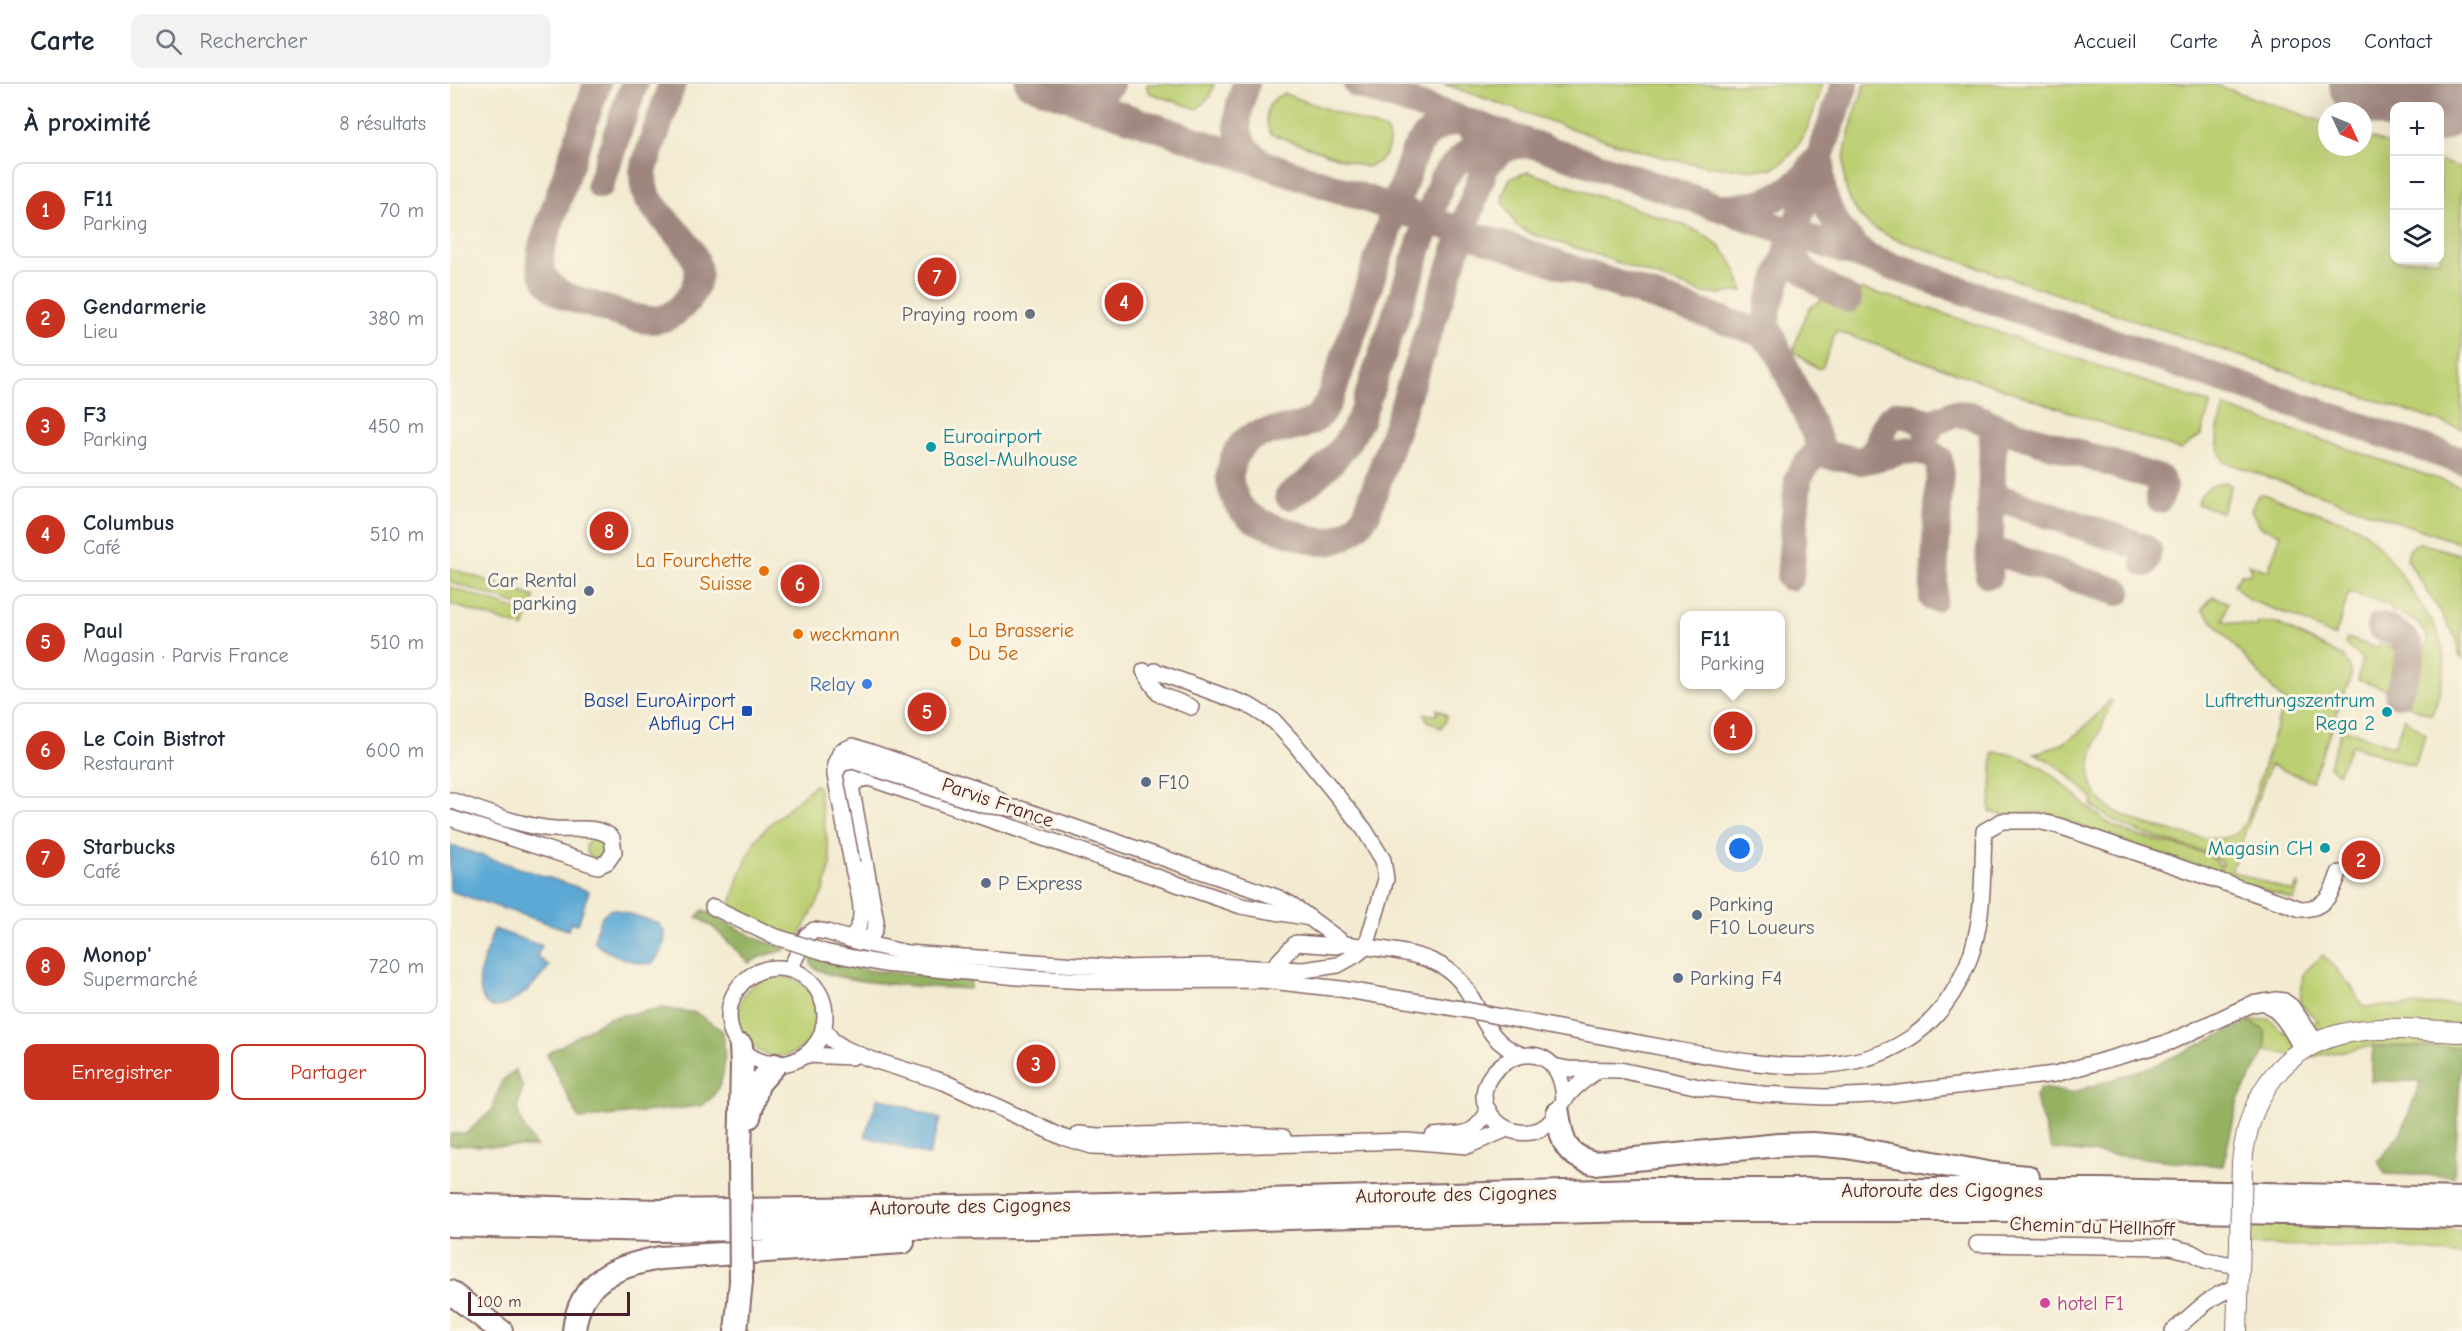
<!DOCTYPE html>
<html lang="fr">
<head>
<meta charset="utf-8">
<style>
	body { margin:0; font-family:"Comic Neue",sans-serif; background:#f2f2f3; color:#1f2937 }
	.controls { position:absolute; right:18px; top:18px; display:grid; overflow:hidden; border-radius:12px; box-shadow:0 6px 24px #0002 }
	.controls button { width:54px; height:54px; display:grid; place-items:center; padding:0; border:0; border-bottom:2px solid #e0e1e3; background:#fff; color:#1f2937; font:30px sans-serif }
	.compass { position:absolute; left:1868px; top:18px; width:54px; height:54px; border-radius:50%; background:#fff; box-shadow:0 6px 24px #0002; rotate:134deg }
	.scale { position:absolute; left:18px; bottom:15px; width:162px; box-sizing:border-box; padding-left:6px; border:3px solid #4a1f2b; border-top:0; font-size:16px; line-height:21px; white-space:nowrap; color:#4a1f2b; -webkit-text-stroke:4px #fcf5e5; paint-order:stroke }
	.you { position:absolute; left:1290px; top:765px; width:21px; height:21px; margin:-15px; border:4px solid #fff; border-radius:50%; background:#1a73e8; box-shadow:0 0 0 9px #1a73e833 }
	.badge { display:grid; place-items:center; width:39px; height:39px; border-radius:50%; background:#c8321e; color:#fff; font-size:20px; font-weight:700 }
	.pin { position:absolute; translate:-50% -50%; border:3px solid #fff; box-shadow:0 2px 6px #0006 }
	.popup { position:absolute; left:1230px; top:527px; width:105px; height:78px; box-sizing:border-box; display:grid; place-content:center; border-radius:12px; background:#fff; filter:drop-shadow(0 2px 4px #0005); font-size:20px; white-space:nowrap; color:#747a83 }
	.popup b { font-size:22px; color:#1f2937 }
	.popup::after { content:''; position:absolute; left:50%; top:100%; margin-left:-12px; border:12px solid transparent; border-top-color:#fff }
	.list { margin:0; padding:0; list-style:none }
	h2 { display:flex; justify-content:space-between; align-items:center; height:78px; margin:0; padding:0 24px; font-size:26px }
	h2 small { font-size:20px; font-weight:400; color:#747a83 }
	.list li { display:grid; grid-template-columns:39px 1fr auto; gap:18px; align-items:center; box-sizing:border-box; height:96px; margin:0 12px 12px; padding:0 12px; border:2px solid #e0e1e3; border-radius:12px }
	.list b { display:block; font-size:22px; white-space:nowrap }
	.list p { margin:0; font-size:20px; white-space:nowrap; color:#747a83 }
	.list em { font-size:20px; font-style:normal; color:#747a83 }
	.actions { display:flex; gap:12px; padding:18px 24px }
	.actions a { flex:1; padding:14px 0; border:2px solid #c8321e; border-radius:12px; text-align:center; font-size:21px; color:#c8321e }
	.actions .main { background:#c8321e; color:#fff }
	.icon { flex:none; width:33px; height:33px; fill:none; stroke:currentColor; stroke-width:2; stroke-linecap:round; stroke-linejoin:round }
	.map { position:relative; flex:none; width:2012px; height:1247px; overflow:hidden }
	header { display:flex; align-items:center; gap:36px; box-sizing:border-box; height:84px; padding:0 30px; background:#fff; border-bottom:2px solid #e0e1e3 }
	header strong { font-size:28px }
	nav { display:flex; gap:33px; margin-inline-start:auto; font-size:21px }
	.search { width:420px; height:54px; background:#f2f2f3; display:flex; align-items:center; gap:15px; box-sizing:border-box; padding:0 21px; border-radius:12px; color:#747a83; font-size:22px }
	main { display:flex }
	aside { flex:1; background:#fff }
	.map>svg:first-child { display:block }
	.green { fill:#bccf72; stroke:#83774e; stroke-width:1.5 }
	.forest { fill:#95b264; stroke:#706848; stroke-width:1.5 }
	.water { fill:#5ca9d5; stroke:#536480; stroke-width:1.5 }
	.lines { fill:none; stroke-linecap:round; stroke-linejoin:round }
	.taxiway { stroke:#9e857e; stroke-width:28 }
	.runway { stroke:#9e857e; stroke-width:74 }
	.minor-casing { stroke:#856665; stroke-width:18 }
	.major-casing { stroke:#856665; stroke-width:22 }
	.highway-casing { stroke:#856665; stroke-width:26 }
	.minor { stroke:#fff; stroke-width:15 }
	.major { stroke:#fff; stroke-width:20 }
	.highway { stroke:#fff; stroke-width:22 }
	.minor-bridge-casing { stroke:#856665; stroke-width:18; stroke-linecap:butt }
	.major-bridge-casing { stroke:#856665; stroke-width:22; stroke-linecap:butt }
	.highway-bridge-casing { stroke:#856665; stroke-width:26; stroke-linecap:butt }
	.minor-bridge { stroke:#fff; stroke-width:15 }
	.major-bridge { stroke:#fff; stroke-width:20 }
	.highway-bridge { stroke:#fff; stroke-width:22 }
	.worship-dot { fill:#6b7280; stroke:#fcf5e5; stroke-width:2 }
	.culture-dot { fill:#0f9aa8; stroke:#fcf5e5; stroke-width:2 }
	.food-dot { fill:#e8710a; stroke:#fcf5e5; stroke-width:2 }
	.service-dot { fill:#5c6f8a; stroke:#fcf5e5; stroke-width:2 }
	.shop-dot { fill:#3f7fe0; stroke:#fcf5e5; stroke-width:2 }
	.transit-dot { fill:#1a4fb4; stroke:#fcf5e5; stroke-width:2 }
	.hotel-dot { fill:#d1479c; stroke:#fcf5e5; stroke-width:2 }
	.labels { text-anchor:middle; stroke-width:6; stroke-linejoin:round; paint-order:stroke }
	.worship-label { font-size:20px; fill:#5b616d; stroke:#fcf5e5; text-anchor:end }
	.culture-label { font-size:20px; fill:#0d838f; stroke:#fcf5e5; text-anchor:end }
	.food-label { font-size:20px; fill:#c56008; stroke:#fcf5e5; text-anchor:start }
	.service-label { font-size:20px; fill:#4e5e75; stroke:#fcf5e5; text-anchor:start }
	.shop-label { font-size:20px; fill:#366cbe; stroke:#fcf5e5; text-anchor:end }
	.transit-label { font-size:20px; fill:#164399; stroke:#fcf5e5; text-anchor:end }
	.street-label { font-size:20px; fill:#4a1f2b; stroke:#fcf5e5 }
	.hotel-label { font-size:20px; fill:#b23c85; stroke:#fcf5e5; text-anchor:start }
</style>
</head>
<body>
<header>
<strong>Carte</strong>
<div class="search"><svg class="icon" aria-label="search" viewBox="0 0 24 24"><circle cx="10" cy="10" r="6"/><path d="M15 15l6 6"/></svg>Rechercher</div>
<nav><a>Accueil</a><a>Carte</a><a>À propos</a><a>Contact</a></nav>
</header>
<main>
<aside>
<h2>À proximité<small>8 résultats</small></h2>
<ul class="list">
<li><span class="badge">1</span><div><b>F11</b><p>Parking</p></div><em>70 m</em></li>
<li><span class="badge">2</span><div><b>Gendarmerie</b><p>Lieu</p></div><em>380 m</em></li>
<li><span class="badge">3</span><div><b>F3</b><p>Parking</p></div><em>450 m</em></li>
<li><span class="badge">4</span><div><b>Columbus</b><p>Café</p></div><em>510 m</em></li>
<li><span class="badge">5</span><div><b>Paul</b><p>Magasin · Parvis France</p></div><em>510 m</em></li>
<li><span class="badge">6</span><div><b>Le Coin Bistrot</b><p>Restaurant</p></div><em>600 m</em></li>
<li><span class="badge">7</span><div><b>Starbucks</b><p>Café</p></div><em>610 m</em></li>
<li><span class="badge">8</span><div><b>Monop'</b><p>Supermarché</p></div><em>720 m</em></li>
</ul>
<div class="actions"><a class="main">Enregistrer</a><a>Partager</a></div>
</aside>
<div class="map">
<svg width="2012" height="1247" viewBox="0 0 2012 1247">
	<rect width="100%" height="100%" fill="#fcf5e5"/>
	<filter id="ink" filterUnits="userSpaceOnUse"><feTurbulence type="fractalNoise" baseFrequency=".0167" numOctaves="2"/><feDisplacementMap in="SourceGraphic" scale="12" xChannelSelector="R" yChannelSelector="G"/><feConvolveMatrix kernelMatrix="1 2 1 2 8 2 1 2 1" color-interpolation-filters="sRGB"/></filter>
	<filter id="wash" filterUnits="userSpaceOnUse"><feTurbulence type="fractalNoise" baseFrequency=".008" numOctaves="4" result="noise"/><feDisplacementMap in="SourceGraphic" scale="24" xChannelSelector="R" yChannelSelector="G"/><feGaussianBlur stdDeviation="1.35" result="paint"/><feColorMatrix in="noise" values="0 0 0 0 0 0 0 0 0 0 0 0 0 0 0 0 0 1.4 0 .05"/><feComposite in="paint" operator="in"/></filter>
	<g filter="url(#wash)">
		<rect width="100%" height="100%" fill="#f3ebd1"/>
		<!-- green -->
		<g class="green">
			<polygon points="697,0 764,0 759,14 747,25 700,9 697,5"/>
			<path d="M994,0H1373C1364,28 1354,66 1327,82C1318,87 1306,85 1295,85C1242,84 1191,68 1140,51C1091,35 1043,17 994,0Z"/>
			<path d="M1415,0H1763L1877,39V63H1913V51L1944,62V176H1990V77L2012,84V345L1787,271L1445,155C1436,150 1425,146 1417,139C1375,101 1400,44 1415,0Z"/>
			<path d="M835,10L936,46C945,63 933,80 915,83L821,50C813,34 815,15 835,10Z"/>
			<path d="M1078,88L1239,143C1271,159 1284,172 1293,207L1268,210L1253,209L1136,167L1081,150L1066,141L1053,118V111L1060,94Z"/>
			<path d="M1399,206H1415L1460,218L1761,320L1751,351L1730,366L1386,247L1373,282L1369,285L1343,267C1359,222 1352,221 1399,206Z"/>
			<path d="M1774,323L2012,403V460L1774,378C1763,355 1767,346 1774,323Z"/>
			<path d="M1776,398L1781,402L1772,428L1747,420C1752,405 1761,401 1776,398Z"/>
			<path d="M1813,410L1902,440C1932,455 1962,509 1982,537C2001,574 1995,594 1982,631L1958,622L1978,556C1972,537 1959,533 1941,527L1942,522L1899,508L1885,553L1843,532L1799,516L1784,501L1791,490H1800L1801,485L1798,480L1818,487L1831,450L1811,443L1801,427L1808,411Z"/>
			<path d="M1970,459L2012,471V575L2008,569L2007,555L1957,475C1958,465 1961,461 1970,459Z"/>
			<polygon points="0,484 85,513 81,525 0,498"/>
			<polygon points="0,503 79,530 74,544 0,520"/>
			<path d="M1763,512L1778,519L1773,537L1807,543L1808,538L1828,540L1894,573L1901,586V592L1862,697L1820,681L1781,787L1843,808L1848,800L1849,802L1844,816L1591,729C1573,728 1556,735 1540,727L1543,668C1602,671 1618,715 1662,741C1692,758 1727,758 1758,771C1764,774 1767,780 1771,783L1773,780L1759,769C1718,757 1675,749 1641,721L1643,715C1625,696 1609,681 1585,669C1622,661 1636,643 1660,616L1662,617C1653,643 1632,679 1644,706C1648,714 1656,722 1663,726C1684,738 1757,761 1779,753C1789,749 1793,742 1798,733L1834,618L1752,525Z"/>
			<polygon points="1897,554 1927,564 1929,559 1947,567 1936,605 1908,596 1912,575 1895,560"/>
			<polygon points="987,625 997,631 996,637 991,644 978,637 974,630 987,631"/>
			<polygon points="1954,634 1976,651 1964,682 1901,661 1888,690 1879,682 1892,644 1944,663"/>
			<polygon points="365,701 368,703 381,780 374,806 349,853 324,845 283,827 281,820 291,788 305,757 318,742"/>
			<circle cx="146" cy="764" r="10"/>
			<polygon points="1873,871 1901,902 1913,923 2012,920 2012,963 1923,962 1854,974 1816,966 1815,947 1800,937 1819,935 1835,949 1868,937 1850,920 1853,889"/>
			<circle cx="328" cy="932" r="40"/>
			<polygon points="1800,1139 2012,1148 2012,1172 1946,1163 1800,1161"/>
		</g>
		<!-- forest -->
		<g class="forest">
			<polygon points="253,826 307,855 336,864 335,866 310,873 299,879 264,844 247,833"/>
			<path d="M362,872L408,885L521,897L520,905C491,903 375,901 361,880Z"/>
			<path d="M212,924L246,929L273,947C276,974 278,1008 250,1022L129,1035L97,970L158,934Z"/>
			<polygon points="1800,937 1815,947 1816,966 1788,1016 1773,1082 1602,1065 1585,1014 1591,1004 1621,1009 1706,981"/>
			<polygon points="1923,962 2012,963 2004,1092 1935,1090 1928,1077 1951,1049 1971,997 1921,997"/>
			<path d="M65,986L73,1004C62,1032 72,1040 86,1063L0,1061V1050L17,1049L42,1026L52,997Z"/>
		</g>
		<!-- water -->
		<g class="water">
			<polygon points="0,761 139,807 128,840 121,838 118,846 0,807"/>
			<path d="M163,825L208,839C221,849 213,868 203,879C191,883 151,868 144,857C148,844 148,829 163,825Z"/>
			<path d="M44,845L92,862L87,872L99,882C90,897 41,947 31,909C25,890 39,863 44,845Z"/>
			<polygon points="428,1013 490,1035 479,1072 415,1052"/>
		</g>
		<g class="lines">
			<!-- taxiway -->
			<g class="taxiway">
				<path d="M147,0L92,162C86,185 95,201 115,212C130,217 144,221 159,226C188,235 212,246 235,219C274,172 213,146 196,110C193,102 193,95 193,87L222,0"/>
				<polyline points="579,0 1308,248 1323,260"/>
				<path d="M796,0C785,33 780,58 813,79"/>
				<polyline points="907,0 2012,377"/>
				<path d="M1395,0L1318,223L1317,243L1374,369C1380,373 1385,373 1392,373C1399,374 1404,377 1411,377C1437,374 1465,355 1489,376L1490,385L1483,514"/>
				<path d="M617,12C633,15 647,10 660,0"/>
				<path d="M1371,80C1368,117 1388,150 1416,172"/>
				<path d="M1032,91C1037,70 1029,52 1015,37C990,36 975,49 964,69L884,304C879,316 874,330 862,337C828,355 790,334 780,389C779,397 781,404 784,411C793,437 819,442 842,449C855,454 869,460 882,457C898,453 908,443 917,429L1034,85C1047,66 1062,58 1085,61"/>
				<polyline points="150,101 184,0"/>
				<path d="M1275,123C1309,124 1346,110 1364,79"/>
				<path d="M1343,151C1335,187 1374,200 1398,215"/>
				<polyline points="1467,335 1482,339 1503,330 1520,331 1549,344 1710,395 1714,403 1709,415"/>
				<polyline points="1534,336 1540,341 1543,349 1539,491"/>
				<path d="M1413,376C1437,366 1425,341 1447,330C1460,331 1474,335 1478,348"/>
				<polyline points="1542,409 1544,412 1693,463 1698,467 1695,479"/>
				<path d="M839,412C871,392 893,369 910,336L992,96C1007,75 1023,60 1049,56"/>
				<polyline points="1540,460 1546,468 1668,508"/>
				<path d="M1340,493L1348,396C1351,382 1367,374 1369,360"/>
				<path d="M1930,542C1974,558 1962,573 1948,610"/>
			</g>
			<!-- runway -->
			<polyline class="runway" points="1916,0 1983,22"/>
		</g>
	</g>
	<g filter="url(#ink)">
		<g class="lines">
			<!-- minor casing -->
			<g class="minor-casing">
				<g id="minor">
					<polyline points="694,587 709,610 741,623"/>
					<path d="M406,682L401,693V702L426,837C425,850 422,854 409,858"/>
					<polyline points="401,702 409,696 419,694 791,822 860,834"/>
					<path d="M0,716C34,727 68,742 104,745C123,747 147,740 162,754L164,768L157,778L148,782L0,734"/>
					<polyline points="690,766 829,814 842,821 895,860"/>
					<polyline points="263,823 323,852"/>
					<path d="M399,855C422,838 406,803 402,779"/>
					<polyline points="374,868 434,880 579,894 640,897 811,896 891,905 1011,925"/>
					<path d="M823,883L846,859L886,862L895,860C927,865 975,867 1001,888C1032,914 1029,955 1070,970"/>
					<circle cx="327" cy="932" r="48"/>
					<polyline points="340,885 357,851 364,846 377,848 409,858 457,869 670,884 760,882 854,886 888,881 906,871 916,863 936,795 933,776 914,745 845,660 824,637 798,621 705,587"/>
					<path d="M1814,918C1833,929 1842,947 1852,966"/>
					<path d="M1047,932C1103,943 1160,954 1216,964C1328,985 1462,1013 1517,881C1535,839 1532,791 1534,747L1552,737H1588L1609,742L1851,825C1875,825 1882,810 1889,789"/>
					<polyline points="373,943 382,956 396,965 420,975 494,998 612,1053 642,1062 708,1064 956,1057 1017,1062 1057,1045"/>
					<polyline points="355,971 402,973"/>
					<polyline points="1103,982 1118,985 1170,986 1254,1004 1313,1010 1375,1013 1442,1010 1605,990 1720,958 1802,920 1827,916 1834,917 1841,922 1866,958"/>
					<path d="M1114,1016C1109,923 991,996 1051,1041C1062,1049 1078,1051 1091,1045C1105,1038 1107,1025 1116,1014C1124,1003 1135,995 1147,987"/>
					<polyline points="629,1050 648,1052 767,1049 833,1053"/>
					<path d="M983,1052C1015,1048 1019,1056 1039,1027"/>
					<polyline points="1527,1160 1721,1163 1741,1168 1755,1176 1789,1182"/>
					<path d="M1723,1247C1742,1232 1764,1206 1789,1204"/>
				</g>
			</g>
			<!-- major casing -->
			<g class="major-casing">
				<g id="major">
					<path d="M1792,1078C1799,1012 1832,960 1901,948C1937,941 1976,947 2012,948"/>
					<polyline points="1787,1247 1790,1158"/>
				</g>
			</g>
			<!-- highway casing -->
			<g class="highway-casing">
				<g id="highway">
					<path d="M1108,1029C1112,1057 1114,1071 1144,1079L1329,1061L1363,1060L1397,1063L1543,1090L1578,1093"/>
					<polyline points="299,1033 308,1000 325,981"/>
					<polyline points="290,1076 292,981 291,962"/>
					<polyline points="0,1121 209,1127 579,1122 1191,1106 1650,1106 2012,1115"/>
					<polyline points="0,1141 206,1146 589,1143 865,1133 1191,1126 1702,1126 2012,1133"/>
					<polyline points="0,1208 51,1247"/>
					<path d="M124,1247C129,1196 166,1182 210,1174L453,1158"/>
					<polyline points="286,1247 291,1197"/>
				</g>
			</g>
			<!-- minor -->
			<use href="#minor" class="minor"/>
			<!-- major -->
			<use href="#major" class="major"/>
			<!-- highway -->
			<use href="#highway" class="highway"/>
			<!-- minor-bridge casing -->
			<g class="minor-bridge-casing">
				<g id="minor-bridge">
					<polyline points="385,689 385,680 391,667 403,662 538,708 560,724"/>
					<polyline points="402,779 385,691 390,680 403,677 533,721 571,725 690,766"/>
					<polyline points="323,852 374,868"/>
					<polyline points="1011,925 1047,932"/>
				</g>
			</g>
			<!-- major-bridge casing -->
			<g class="major-bridge-casing">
				<polyline id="major-bridge" points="1790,1158 1792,1078"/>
			</g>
			<!-- highway-bridge casing -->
			<g class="highway-bridge-casing">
				<polyline id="highway-bridge" points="290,1076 291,1197"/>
			</g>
			<!-- minor-bridge -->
			<use href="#minor-bridge" class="minor-bridge"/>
			<!-- major-bridge -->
			<use href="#major-bridge" class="major-bridge"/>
			<!-- highway-bridge -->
			<use href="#highway-bridge" class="highway-bridge"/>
		</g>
	</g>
	<!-- markers -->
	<circle class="worship-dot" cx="580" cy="230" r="6"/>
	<g class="culture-dot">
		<circle cx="481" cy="363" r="6"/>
		<circle cx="1937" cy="628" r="6"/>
		<circle cx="1875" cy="764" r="6"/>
	</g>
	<g class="food-dot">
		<circle cx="314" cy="487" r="6"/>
		<circle cx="348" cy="550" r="6"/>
		<circle cx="506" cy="558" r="6"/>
	</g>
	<g class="service-dot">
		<circle cx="139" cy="507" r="6"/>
		<circle cx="696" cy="698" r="6"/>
		<circle cx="536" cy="799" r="6"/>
		<circle cx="1247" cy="831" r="6"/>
		<circle cx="1228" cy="894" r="6"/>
	</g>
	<circle class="shop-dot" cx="417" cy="600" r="6"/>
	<rect class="transit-dot" x="291" y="621" width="12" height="12" rx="3"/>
	<circle class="hotel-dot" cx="1595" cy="1219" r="6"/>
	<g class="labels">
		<!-- worship labels -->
		<g class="worship-label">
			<text x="568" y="237">Praying room</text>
		</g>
		<!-- culture labels -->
		<g class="culture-label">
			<text x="493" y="359" text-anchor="start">Euroairport<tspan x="493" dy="23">Basel-Mulhouse</tspan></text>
			<text x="1925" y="623">Luftrettungszentrum<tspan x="1925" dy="23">Rega 2</tspan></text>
			<text x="1863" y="771">Magasin CH</text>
		</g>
		<!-- food labels -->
		<g class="food-label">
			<text x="302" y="483" text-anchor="end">La Fourchette<tspan x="302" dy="23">Suisse</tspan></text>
			<text x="518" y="553">La Brasserie<tspan x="518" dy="23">Du 5e</tspan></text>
			<text x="360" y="557">weckmann</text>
		</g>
		<!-- service labels -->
		<g class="service-label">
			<text x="127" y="503" text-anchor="end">Car Rental<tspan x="127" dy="23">parking</tspan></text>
			<text x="708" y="705">F10</text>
			<text x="548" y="806">P Express</text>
			<text x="1259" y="827">Parking<tspan x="1259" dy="23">F10 Loueurs</tspan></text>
			<text x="1240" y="901">Parking F4</text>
		</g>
		<!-- shop labels -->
		<g class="shop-label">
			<text x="405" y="607">Relay</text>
		</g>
		<!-- transit labels -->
		<g class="transit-label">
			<text x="285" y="623">Basel EuroAirport<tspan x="285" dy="23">Abflug CH</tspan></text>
		</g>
		<!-- street labels -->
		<g class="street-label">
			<text transform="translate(548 718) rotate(19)" y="7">Parvis France</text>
			<text x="1492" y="1113">Autoroute des Cigognes</text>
			<text transform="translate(1006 1110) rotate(-1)" y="7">Autoroute des Cigognes</text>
			<text transform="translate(520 1122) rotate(-1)" y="7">Autoroute des Cigognes</text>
			<text transform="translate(1642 1142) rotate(2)" y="7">Chemin du Hellhoff</text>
		</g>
		<!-- hotel labels -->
		<g class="hotel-label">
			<text x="1607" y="1226">hotel F1</text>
		</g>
	</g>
</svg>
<div class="controls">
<button>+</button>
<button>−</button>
<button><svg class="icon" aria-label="layers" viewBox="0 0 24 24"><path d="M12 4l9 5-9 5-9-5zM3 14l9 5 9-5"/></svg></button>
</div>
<svg class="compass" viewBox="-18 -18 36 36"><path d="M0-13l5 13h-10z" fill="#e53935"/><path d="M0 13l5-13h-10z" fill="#747a83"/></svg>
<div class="scale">100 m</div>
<div class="you"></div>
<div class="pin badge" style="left:1283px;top:647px">1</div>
<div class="popup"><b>F11</b>Parking</div>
<div class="pin badge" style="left:1911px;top:776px">2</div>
<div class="pin badge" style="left:586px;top:980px">3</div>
<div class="pin badge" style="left:674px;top:218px">4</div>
<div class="pin badge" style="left:477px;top:628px">5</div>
<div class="pin badge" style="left:350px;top:500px">6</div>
<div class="pin badge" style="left:487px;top:193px">7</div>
<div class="pin badge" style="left:159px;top:447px">8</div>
</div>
</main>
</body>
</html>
